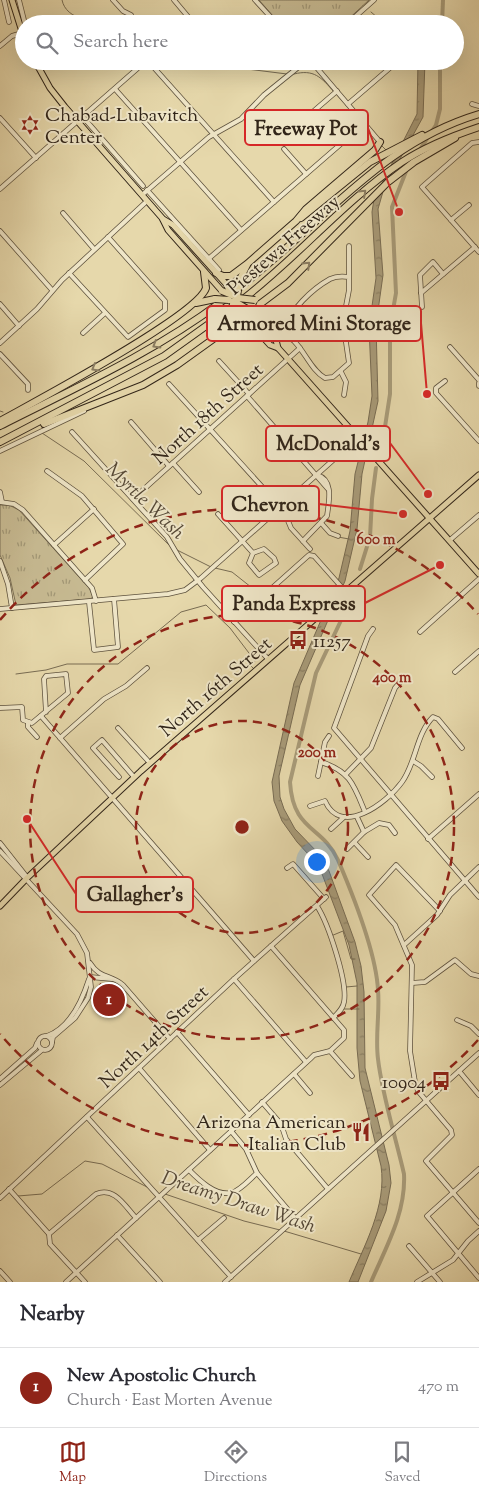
<!DOCTYPE html>
<html lang="en">
<head>
<meta charset="utf-8">
<style>
	body { margin:0; font-family:"Sorts Mill Goudy",serif; background:#f7f7f7; color:#2b2b33 }
	.you { position:absolute; left:316px; top:861px; width:18px; height:18px; margin:-12px; border:4px solid #fff; border-radius:50%; background:#1a73e8; box-shadow:0 0 0 8px #1a73e833 }
	.badge { display:grid; place-items:center; width:32px; height:32px; border-radius:50%; background:#8f2418; color:#fff; font-size:16px; font-weight:700 }
	.pin { position:absolute; translate:-50% -50%; border:2px solid #fff; box-shadow:0 1px 5px #0006 }
	.list { margin:0; padding:0; list-style:none }
	h2 { display:flex; justify-content:space-between; align-items:center; height:65px; margin:0; padding:0 20px; font-size:21px }
	h2 small { font-size:16px; font-weight:400; color:#7c7c81 }
	.list li { display:grid; grid-template-columns:32px 1fr auto; gap:15px; align-items:center; box-sizing:border-box; height:80px; padding:0 20px; border-top:1px solid #e1e1e2 }
	.list b { display:block; font-size:19px; white-space:nowrap }
	.list p { margin:0; font-size:16px; white-space:nowrap; color:#7c7c81 }
	.list em { font-size:16px; font-style:normal; color:#7c7c81 }
	.icon { flex:none; width:28px; height:28px; fill:none; stroke:currentColor; stroke-width:2; stroke-linecap:round; stroke-linejoin:round }
	.map { position:relative; flex:none; width:479px; height:1282px; overflow:hidden }
	.search { position:absolute; background:#fff; box-shadow:0 5px 20px #0002; left:15px; right:15px; top:15px; height:55px; display:flex; align-items:center; gap:12px; box-sizing:border-box; padding:0 18px; border-radius:28px; color:#7c7c81; font-size:19px }
	.sheet { height:145px; background:#fff }
	nav { display:flex; justify-content:space-around; align-items:center; box-sizing:border-box; height:70px; border-top:1px solid #e1e1e2; background:#fff; font-size:14px; color:#7c7c81 }
	nav a { display:grid; justify-items:center; gap:2px }
	nav .on { color:#8f2418 }
	.map>svg:first-child { display:block }
	.grass { fill:url(#grass-tufts); stroke:#7c7056 }
	.pitch { fill:#c7ba92; stroke:#7c7056 }
	.water { fill:url(#water-ripples); stroke:#786c53 }
	.lines { fill:none; stroke-linecap:round; stroke-linejoin:round }
	.stream { stroke:#786c53; stroke-width:1 }
	.canal { stroke:#a89b79; stroke-width:4 }
	.minor-casing { stroke:#5e523e; stroke-width:5.5 }
	.major-casing { stroke:#312519; stroke-width:7 }
	.highway-casing { stroke:#312519; stroke-width:8 }
	.minor { stroke:#efe6c8; stroke-width:4 }
	.major { stroke:#e6d8ab; stroke-width:5 }
	.highway { stroke:#e6d8ab; stroke-width:6 }
	.highway-bridge-casing { stroke:#312519; stroke-width:8; stroke-linecap:butt }
	.highway-bridge { stroke:#e6d8ab; stroke-width:6 }
	.oneway { stroke:#8c7e62 }
	.ring { fill:none; stroke:#8f2418; stroke-width:2.5; stroke-dasharray:9 6 }
	.labels { text-anchor:middle; stroke-width:4; stroke-linejoin:round; paint-order:stroke }
	.poi-label { font-size:19px; fill:#312519; stroke:#efe6c8; text-anchor:start }
	.street-label { font-size:19px; fill:#312519; stroke:#efe6c8 }
	.water-label { font-size:20px; font-style:italic; fill:#554836; stroke:#efe6c8 }
	.centre { fill:#8f2418; stroke:#efe6c8; stroke-width:2.5 }
	.ring-label { font-size:15px; text-anchor:middle; font-weight:bold; fill:#8f2418; stroke:#efe6c8; stroke-width:4; stroke-linejoin:round; paint-order:stroke }
	.leader { fill:none; stroke:#d62828; stroke-width:2 }
	.callout-dot { fill:#d62828; stroke:#efe6c8; stroke-width:2 }
	.callout { fill:#efe6c8; stroke:#d62828; stroke-width:2 }
	.callout-label { font-size:20px; text-anchor:middle; font-weight:bold; fill:#312519 }
</style>
</head>
<body>
<div class="map">
<svg width="479" height="1282" viewBox="0 0 479 1282">
	<defs>
		<pattern id="grass-tufts" width="24" height="20" patternUnits="userSpaceOnUse" patternTransform="scale(1.25)"><rect width="24" height="20" fill="#c7ba92"/><path d="M3 7l-1-3M5 7V3M7 7l1-3M15 17l-1-3M17 17v-4M19 17l1-3" fill="none" stroke="#a29776"/></pattern>
		<pattern id="water-ripples" width="26" height="14" patternUnits="userSpaceOnUse" patternTransform="scale(1.25)"><rect width="26" height="14" fill="#a89b79"/><path d="M2 4q2-2 4 0t4 0M15 11q2-2 4 0t4 0" fill="none" stroke="#897e62"/></pattern>
	</defs>
	<rect width="100%" height="100%" fill="#e6d8ab"/>
	<filter id="stains"><feTurbulence type="fractalNoise" baseFrequency=".004" numOctaves="4"/><feColorMatrix values="0 0 0 0 .2 0 0 0 0 .09 0 0 0 0 .02 0 0 0 .5 -.17"/></filter>
	<radialGradient id="worn" r=".72"><stop offset=".6" stop-color="#630" stop-opacity="0"/><stop offset="1" stop-color="#630" stop-opacity=".3"/></radialGradient>
	<!-- grass -->
	<g class="grass">
		<polygon points="259,0 369,0 343,24 280,24"/>
		<polygon points="0,505 9,505 19,510 89,588 93,596 91,599 16,605 10,578 0,555"/>
	</g>
	<!-- pitch -->
	<polygon class="pitch" points="322,315 334,329 320,342 308,328"/>
	<!-- water -->
	<path class="water" d="M418,61H425L423,117L384,188L378,209L383,275L376,325L378,401L362,474L357,529L345,581L300,685L279,776L280,797L284,809L295,829L320,855L329,871L355,942L361,966L364,992L365,1068L389,1165L391,1183L386,1211L358,1282H349C364,1246 387,1206 381,1166L360,1081L357,1048V983L349,945L319,866L297,842L282,821L274,801L272,782L294,683L339,578L350,531L355,474L368,422L372,396L369,327L376,278L372,212L374,199L417,114Z"/>
	<g class="lines">
		<!-- stream -->
		<g class="stream">
			<path d="M62,0C66,21 96,22 113,24"/>
			<polyline points="371,12 385,24"/>
			<polyline points="395,24 404,19 407,24"/>
			<polyline points="184,61 188,64 215,65 287,74"/>
			<path d="M294,74C314,69 321,77 334,92"/>
			<polyline points="336,94 349,108"/>
			<polyline points="381,145 387,151"/>
			<polyline points="0,411 3,412"/>
			<polyline points="42,433 84,461 171,547"/>
			<polyline points="338,537 349,539"/>
			<polyline points="177,550 211,567"/>
			<polyline points="215,568 232,572 261,595"/>
			<polyline points="16,674 46,670 67,664 118,664 181,612 206,605 230,628 255,661 251,666 254,669"/>
			<polyline points="331,936 343,931 351,959 355,959"/>
			<polyline points="346,987 357,986"/>
			<polyline points="343,1009 359,1009"/>
			<polyline points="165,1194 244,1221 280,1230"/>
			<polyline points="18,1196 42,1194 85,1161 102,1164 147,1187"/>
			<polyline points="284,1231 361,1254"/>
		</g>
		<!-- canal -->
		<g class="canal">
			<polyline points="442,24 443,0"/>
			<polyline points="419,151 436,125 440,109 440,61"/>
			<polyline points="381,453 390,394 390,327 396,293 392,207 407,169"/>
			<polyline points="360,569 370,537 372,499 376,468"/>
			<path d="M355,591L316,673L290,782C293,832 322,825 338,860C353,895 376,953 378,990C380,1013 375,1036 378,1059C382,1094 396,1139 404,1174C406,1213 386,1247 371,1282"/>
		</g>
		<!-- minor casing -->
		<g class="minor-casing">
			<g id="minor">
				<polyline points="4,0 9,22"/>
				<polyline points="19,0 25,24"/>
				<polyline points="113,0 123,11 131,15"/>
				<polyline points="174,0 190,19 191,24"/>
				<polyline points="255,0 277,24"/>
				<polyline points="347,24 374,0"/>
				<polyline points="0,46 12,36 22,33"/>
				<polyline points="148,61 274,202"/>
				<polyline points="311,61 380,142"/>
				<polyline points="115,89 241,230"/>
				<polyline points="348,104 398,61"/>
				<polyline points="472,104 479,106"/>
				<polyline points="308,116 337,91"/>
				<polyline points="83,117 143,186"/>
				<polyline points="0,118 36,158"/>
				<polyline points="479,142 472,143 422,187 479,252"/>
				<polyline points="284,149 306,174"/>
				<polyline points="0,189 146,61"/>
				<polyline points="147,190 219,270"/>
				<polyline points="142,195 209,137 241,119 264,95 306,61"/>
				<polyline points="63,213 94,249"/>
				<polyline points="451,220 469,205"/>
				<polyline points="0,231 52,290"/>
				<path d="M349,246V290L343,322L349,363L333,377L325,378C312,371 305,352 294,341C289,337 285,336 284,330C290,310 312,289 330,279C336,276 343,276 349,277"/>
				<polyline points="206,261 365,123"/>
				<polyline points="69,273 128,337 165,310 165,301 108,237"/>
				<polyline points="421,293 475,247"/>
				<polyline points="0,304 19,326"/>
				<polyline points="422,307 420,275 433,262 443,274"/>
				<polyline points="83,333 105,313"/>
				<polyline points="0,343 37,309 62,280 147,201"/>
				<polyline points="450,347 479,380"/>
				<polyline points="0,354 28,384 28,390"/>
				<polyline points="219,361 249,394"/>
				<polyline points="341,372 346,382 344,395"/>
				<polyline points="445,381 436,388 436,393 479,441"/>
				<polyline points="479,383 479,386"/>
				<polyline points="169,384 284,511 291,528 310,549"/>
				<polyline points="247,396 328,489"/>
				<polyline points="131,422 169,466"/>
				<polyline points="72,432 167,537 180,559 203,587 268,659"/>
				<polyline points="0,451 84,411"/>
				<polyline points="173,463 199,492"/>
				<polyline points="47,471 82,496 123,544 85,580"/>
				<polyline points="0,492 2,502"/>
				<polyline points="133,499 300,348"/>
				<polyline points="0,502 14,504 23,510 92,588 96,601"/>
				<polyline points="218,514 253,553"/>
				<polyline points="322,524 330,533 338,536"/>
				<polyline points="450,540 479,515"/>
				<path d="M303,541L327,516C329,501 334,480 317,475"/>
				<polyline points="54,545 94,509"/>
				<polygon points="264,549 274,558 276,563 259,575 249,563 253,553"/>
				<polyline points="0,561 8,584 12,608"/>
				<polyline points="89,602 94,650 118,647 114,599"/>
				<polyline points="0,609 168,594 185,590 201,578 359,437"/>
				<polyline points="234,622 309,555 314,556 345,591"/>
				<polyline points="373,629 368,636 334,728 479,897"/>
				<polyline points="420,632 479,579"/>
				<polyline points="455,672 479,651"/>
				<path d="M0,708L22,707L23,720L32,723C44,713 56,703 68,693L66,674L46,676L44,679L46,712"/>
				<polyline points="41,716 254,961"/>
				<polyline points="28,723 28,727 37,737"/>
				<polyline points="118,728 150,763"/>
				<polyline points="60,738 104,699 126,686 147,668"/>
				<polyline points="413,761 421,766 432,777"/>
				<path d="M321,762C350,771 354,785 365,812"/>
				<polyline points="346,774 371,748 395,688 401,681"/>
				<polyline points="318,776 325,742 329,736"/>
				<polyline points="119,777 93,748 102,740 134,777"/>
				<path d="M310,806L325,801C341,837 386,804 402,782C416,763 416,734 433,717L438,719L462,748"/>
				<polyline points="357,817 364,832"/>
				<polyline points="331,829 343,818"/>
				<polyline points="428,839 479,794"/>
				<polyline points="0,843 26,876"/>
				<polyline points="355,843 368,857"/>
				<polyline points="347,849 364,832 379,823 389,825 395,833"/>
				<polyline points="0,851 77,934 87,953 91,987 88,998 75,1018 53,1037 52,1042"/>
				<polyline points="287,868 293,864 324,899"/>
				<path d="M317,906C328,923 348,982 344,1002C343,1009 338,1013 333,1018"/>
				<polyline points="440,911 396,865 369,895 395,925 412,965 410,1051 415,1082 418,1091 451,1130 452,1135 426,1161 479,1223"/>
				<polyline points="404,945 437,915 450,895 479,867"/>
				<path d="M90,963C100,979 110,974 123,985L170,1039"/>
				<polyline points="90,977 112,979"/>
				<polyline points="234,979 306,1062"/>
				<polyline points="412,983 425,982 455,960 471,974 479,976"/>
				<polyline points="457,1020 471,1026 479,1034"/>
				<polyline points="177,1032 249,1115"/>
				<circle cx="45" cy="1043" r="7"/>
				<path d="M47,1036C70,1028 82,1001 89,979"/>
				<polyline points="330,1051 352,1076"/>
				<polyline points="139,1068 210,1150"/>
				<polyline points="459,1071 479,1095"/>
				<polyline points="294,1074 310,1093"/>
				<polyline points="0,1079 35,1048 37,1043"/>
				<polyline points="0,1085 42,1050"/>
				<polyline points="262,1102 281,1124 286,1139 328,1189"/>
				<polyline points="87,1117 231,1277"/>
				<polyline points="231,1131 246,1149 257,1173 295,1218"/>
				<polyline points="479,1169 427,1216 479,1278"/>
				<path d="M189,1170C199,1180 215,1196 231,1193C240,1191 250,1179 257,1173"/>
				<polyline points="9,1189 49,1234"/>
				<polyline points="0,1198 234,979 326,897"/>
				<polyline points="117,1235 160,1282"/>
				<polyline points="198,1240 224,1218"/>
				<polyline points="409,1246 440,1282"/>
				<polyline points="0,1271 10,1282"/>
				<polyline points="66,1282 310,1059 314,1055 330,1051 344,1038 344,1030 271,946"/>
				<path d="M85,1282L50,1244L49,1234L96,1194C114,1186 125,1206 136,1218"/>
				<polyline points="225,1282 479,1053"/>
				<polyline points="417,1282 453,1260 468,1241 479,1231"/>
			</g>
		</g>
		<!-- major casing -->
		<g class="major-casing">
			<g id="major">
				<polyline points="12,0 24,38"/>
				<polyline points="35,61 50,88 65,107 163,219 173,225 227,285"/>
				<polyline points="163,220 168,230 222,291"/>
				<polyline points="249,310 276,340 278,348"/>
				<polyline points="243,315 270,345 278,348 288,359 479,574"/>
				<polyline points="0,906 27,878 141,771 479,475"/>
			</g>
		</g>
		<!-- highway casing -->
		<g class="highway-casing">
			<g id="highway">
				<polyline points="301,218 370,162 422,135"/>
				<polyline points="216,273 223,276 231,276 247,264 296,221 306,209 375,150 380,142"/>
				<polyline points="239,281 247,265"/>
				<path d="M242,300C298,257 344,201 402,162C426,146 452,136 479,127"/>
				<polyline points="196,303 215,299"/>
				<polyline points="266,329 257,311 260,304 288,283 388,182 414,162 455,138"/>
				<path d="M0,421C34,402 197,316 206,288L204,272"/>
				<polyline points="44,424 143,385 177,365 223,332 242,326 260,334"/>
				<path d="M0,426C75,388 153,353 221,302C254,277 286,249 316,221C367,175 412,134 479,114"/>
				<polyline points="0,442 164,356 234,306"/>
			</g>
		</g>
		<!-- minor -->
		<use href="#minor" class="minor"/>
		<!-- major -->
		<use href="#major" class="major"/>
		<!-- highway -->
		<use href="#highway" class="highway"/>
		<!-- highway-bridge casing -->
		<g class="highway-bridge-casing">
			<g id="highway-bridge">
				<polyline points="227,285 232,295"/>
				<polyline points="222,291 232,295"/>
				<polyline points="237,297 239,281"/>
				<polyline points="238,298 255,300"/>
				<polyline points="215,299 229,300"/>
				<polyline points="237,303 249,310"/>
				<polyline points="237,303 243,315"/>
				<polyline points="228,324 233,304"/>
			</g>
		</g>
		<!-- highway-bridge -->
		<use href="#highway-bridge" class="highway-bridge"/>
	</g>
	<!-- one-way arrows -->
	<defs><path id="oneway-chevron" d="M-2-3.5L2.5 0L-2 3.5" fill="none" stroke-width="1.6" stroke-linecap="round" stroke-linejoin="round" transform="scale(1.25)"/></defs>
	<g class="oneway">
		<use href="#oneway-chevron" transform="translate(363 193) rotate(-43)"/>
		<use href="#oneway-chevron" transform="translate(307 265) rotate(-44)"/>
		<use href="#oneway-chevron" transform="translate(156 345) rotate(149)"/>
		<use href="#oneway-chevron" transform="translate(95 368) rotate(150)"/>
	</g>
	<!-- distance rings -->
	<g class="ring">
		<circle cx="242" cy="827" r="106"/>
		<circle cx="242" cy="827" r="212"/>
		<path d="M478 1040A318 318 0 0 1 0 1034M0 620A318 318 0 0 1 478 614"/>
	</g>
	<!-- icons -->
	<defs>
		<g id="synagogue-bare" transform="scale(1.5)"><path d="M0-6.5L5.6 3.2H-5.6ZM0 6.5L5.6-3.2H-5.6Z" fill="#8f2418" stroke="#efe6c8" stroke-width="2.5" paint-order="stroke"/></g>
		<g id="bus-bare" transform="scale(1.5)"><path d="M-5-6H5V4H4V6H2V4H-2V6H-4V4H-5ZM-3.5-4V0h7V-4ZM-3.5 1.2v1.5H-2V1.2ZM2 1.2v1.5H3.5V1.2Z" fill="#8f2418" stroke="#efe6c8" stroke-width="2.5" paint-order="stroke"/></g>
		<g id="restaurant-bare" transform="scale(1.5)"><path d="M-5-6h1v4h1v-4h1v4h1v-4h1v5L-1.5 .5V6h-2V.5L-5-1ZM5-6V6H3V1.5H1.5Q1.5-4 5-6Z" fill="#8f2418" stroke="#efe6c8" stroke-width="2.5" paint-order="stroke"/></g>
	</defs>
	<g fill-rule="evenodd">
		<use href="#synagogue-bare" x="30" y="125"/>
		<use href="#bus-bare" x="298" y="640"/>
		<use href="#bus-bare" x="441" y="1081"/>
		<use href="#restaurant-bare" x="361" y="1132"/>
	</g>
	<g class="labels">
		<!-- poi labels -->
		<g class="poi-label">
			<text x="45" y="121">Chabad-Lubavitch<tspan x="45" dy="22">Center</tspan></text>
			<text x="313" y="647">11257</text>
			<text x="426" y="1088" text-anchor="end">10904</text>
			<text x="346" y="1128" text-anchor="end">Arizona American<tspan x="346" dy="22">Italian Club</tspan></text>
		</g>
		<!-- street labels -->
		<g class="street-label">
			<text transform="translate(283 244) rotate(-41)" y="7">Piestewa Freeway</text>
			<text transform="translate(207 413) rotate(-42)" y="7">North 18th Street</text>
			<text transform="translate(215 686) rotate(-41)" y="7">North 16th Street</text>
			<text transform="translate(153 1036) rotate(-43)" y="7">North 14th Street</text>
		</g>
		<!-- water labels -->
		<g class="water-label">
			<text transform="translate(146 500) rotate(44)" y="7">Myrtle Wash</text>
			<text transform="translate(239 1201) rotate(18)" y="7">Dreamy Draw Wash</text>
		</g>
	</g>
	<circle cx="242" cy="827" r="8" class="centre"/>
	<g class="ring-label">
		<text x="376" y="544">600 m</text>
		<text x="392" y="682">400 m</text>
		<text x="317" y="757">200 m</text>
	</g>
	<!-- callouts -->
	<path class="leader" d="M399 212L368 128M427 394L421 323M428 494L390 443M403 514L319 504M440 565L365 603M27 819L76 894"/>
	<g class="callout-dot">
		<circle cx="399" cy="212" r="5"/>
		<circle cx="427" cy="394" r="5"/>
		<circle cx="428" cy="494" r="5"/>
		<circle cx="403" cy="514" r="5"/>
		<circle cx="440" cy="565" r="5"/>
		<circle cx="27" cy="819" r="5"/>
	</g>
	<g class="callout">
		<rect x="245" y="110" width="123" height="35" rx="5"/>
		<rect x="207" y="306" width="214" height="35" rx="5"/>
		<rect x="266" y="426" width="124" height="35" rx="5"/>
		<rect x="222" y="486" width="97" height="35" rx="5"/>
		<rect x="222" y="586" width="143" height="35" rx="5"/>
		<rect x="76" y="877" width="117" height="35" rx="5"/>
	</g>
	<g class="callout-label">
		<text x="306" y="135">Freeway Pot</text>
		<text x="314" y="330">Armored Mini Storage</text>
		<text x="328" y="450">McDonald's</text>
		<text x="270" y="511">Chevron</text>
		<text x="294" y="610">Panda Express</text>
		<text x="135" y="901">Gallagher's</text>
	</g>
	<rect width="100%" height="100%" filter="url(#stains)"/>
	<rect width="100%" height="100%" fill="url(#worn)"/>
</svg>
<div class="you"></div>
<div class="pin badge" style="left:109px;top:1000px">1</div>
<div class="search"><svg class="icon" aria-label="search" viewBox="0 0 24 24"><circle cx="10" cy="10" r="6"/><path d="M15 15l6 6"/></svg>Search here</div>
</div>
<section class="sheet">
<h2>Nearby<small></small></h2>
<ul class="list">
<li><span class="badge">1</span><div><b>New Apostolic Church</b><p>Church · East Morten Avenue</p></div><em>470 m</em></li>
</ul>
</section>
<nav>
<a class="on"><svg class="icon" aria-label="map" viewBox="0 0 24 24"><path d="M3 6l6-2 6 2 6-2v14l-6 2-6-2-6 2zM9 4v14M15 6v14"/></svg>Map</a>
<a><svg class="icon" aria-label="directions" viewBox="0 0 24 24"><path d="M12 3l9 9-9 9-9-9zM9 14v-3h6M13 9l2 2-2 2"/></svg>Directions</a>
<a><svg class="icon" aria-label="saved" viewBox="0 0 24 24"><path d="M7 4h10v16l-5-4-5 4z"/></svg>Saved</a>
</nav>
</body>
</html>
